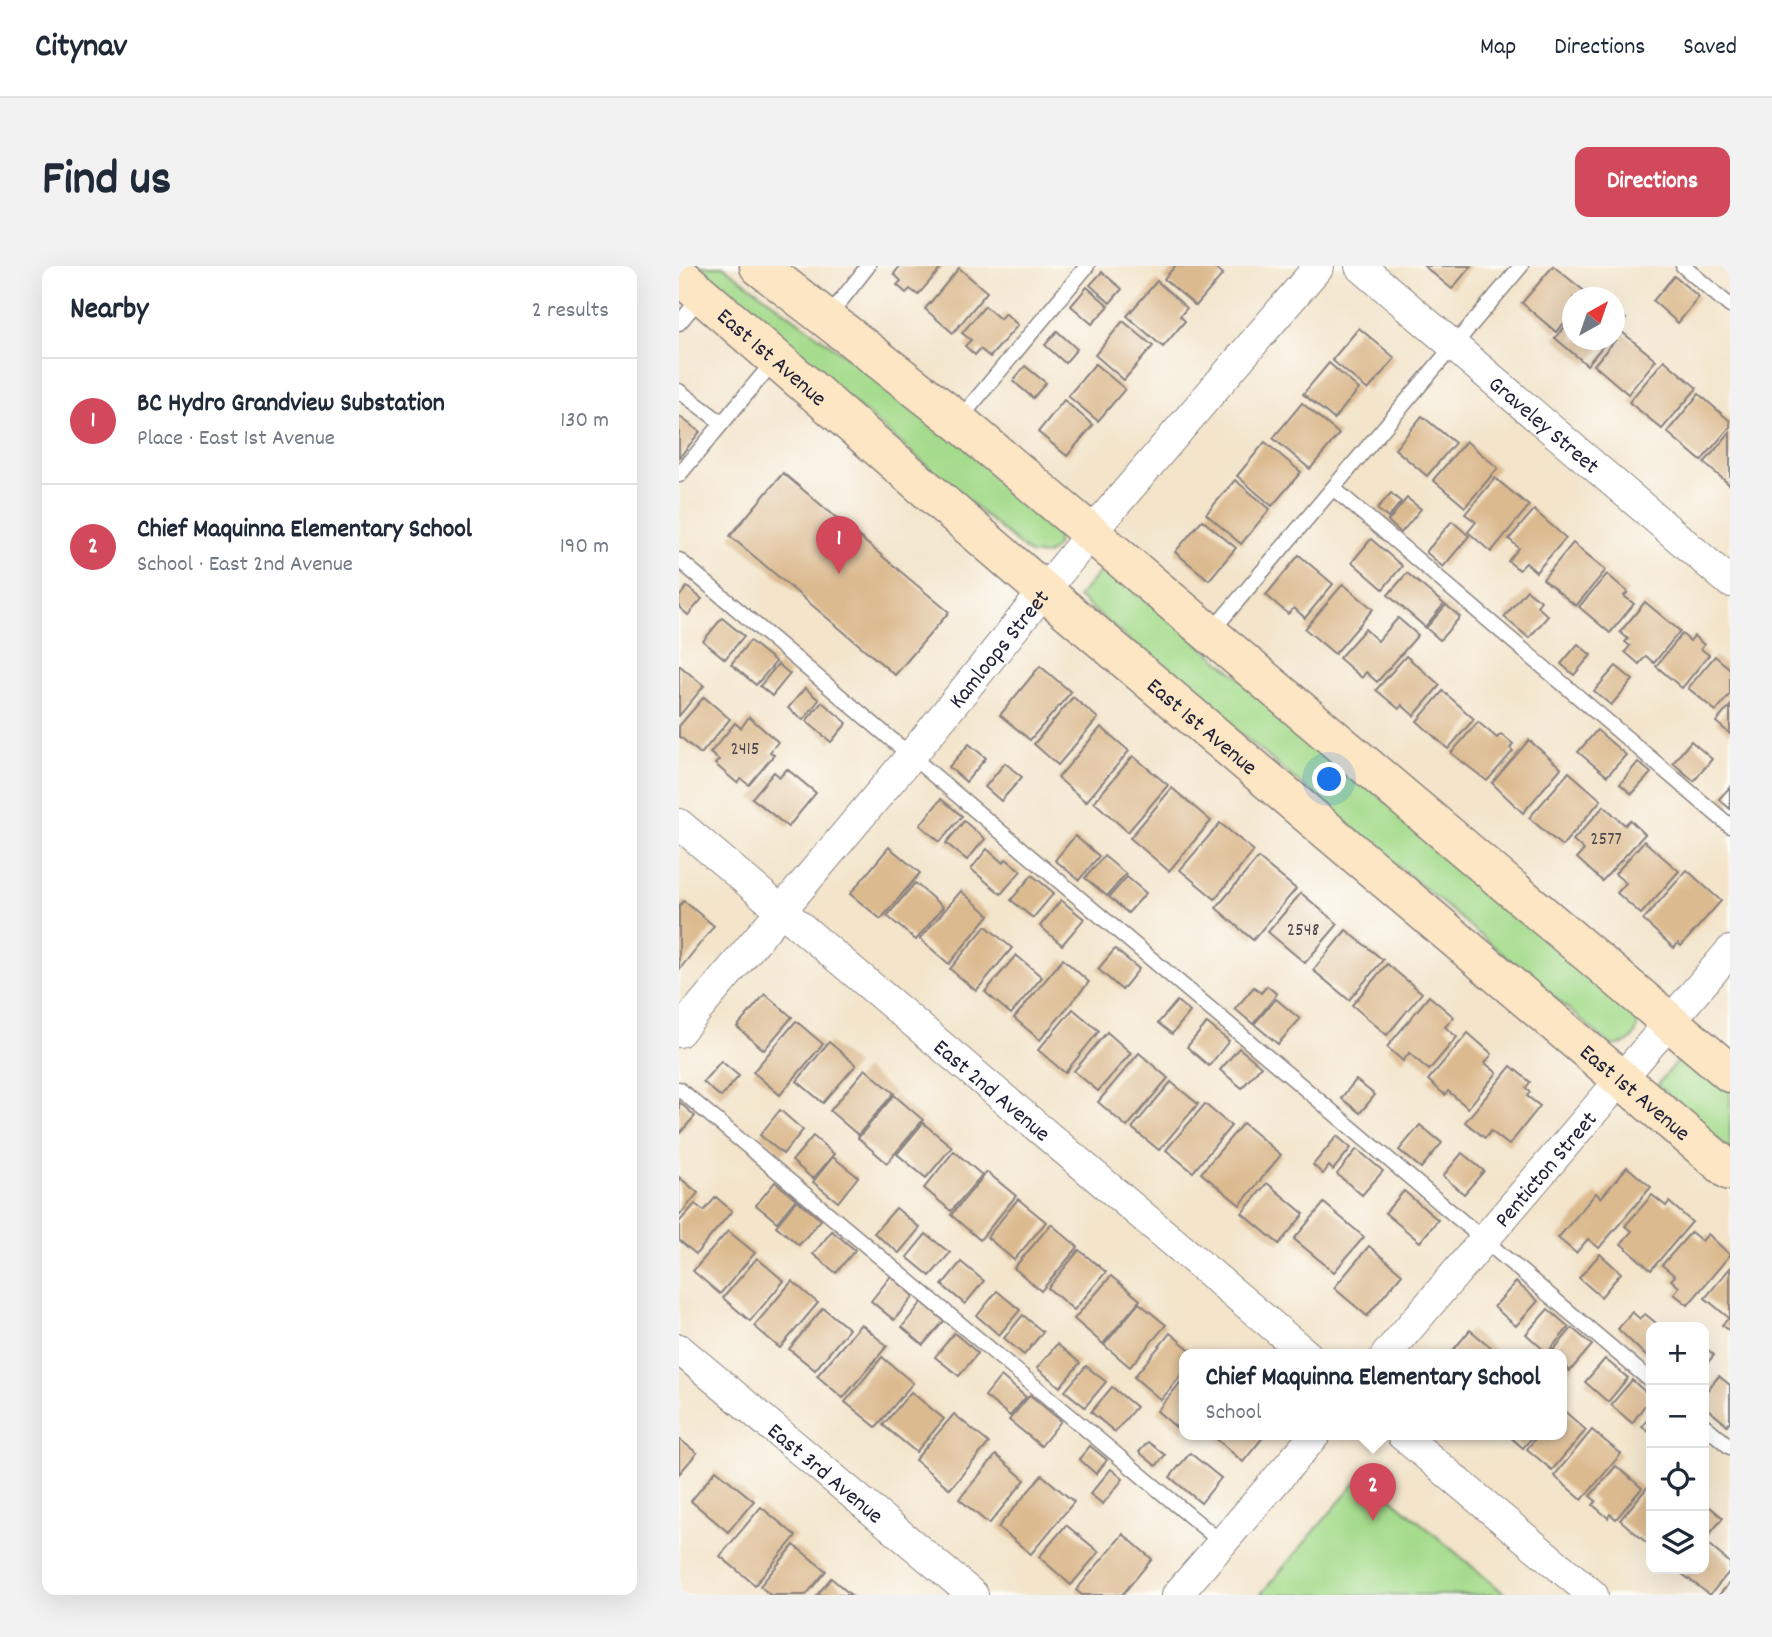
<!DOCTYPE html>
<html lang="en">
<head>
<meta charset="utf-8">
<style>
	body { margin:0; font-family:Dekko,sans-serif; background:#f2f2f3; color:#1f2937 }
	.controls { position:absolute; right:21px; bottom:21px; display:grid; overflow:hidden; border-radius:14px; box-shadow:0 7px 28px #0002 }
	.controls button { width:63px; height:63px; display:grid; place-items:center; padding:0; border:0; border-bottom:2px solid #e0e1e3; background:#fff; color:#1f2937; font:35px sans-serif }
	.compass { position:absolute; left:883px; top:21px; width:63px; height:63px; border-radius:50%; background:#fff; box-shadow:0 7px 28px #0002; rotate:40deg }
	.you { position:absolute; left:651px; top:514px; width:24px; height:24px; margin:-18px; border:5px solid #fff; border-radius:50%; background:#1a73e8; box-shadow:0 0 0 10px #1a73e833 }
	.badge { display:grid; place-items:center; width:46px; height:46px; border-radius:50%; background:#d1495b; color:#fff; font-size:23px; font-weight:700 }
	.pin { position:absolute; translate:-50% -58px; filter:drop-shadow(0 2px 4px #0008) }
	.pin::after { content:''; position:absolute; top:37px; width:24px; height:21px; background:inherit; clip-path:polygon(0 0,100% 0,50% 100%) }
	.popup { position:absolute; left:500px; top:1083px; width:388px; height:91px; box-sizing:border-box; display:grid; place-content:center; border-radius:14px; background:#fff; filter:drop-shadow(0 2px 5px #0005); font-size:23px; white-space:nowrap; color:#747a83 }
	.popup b { font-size:26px; color:#1f2937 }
	.popup::after { content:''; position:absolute; left:50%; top:100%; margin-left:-14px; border:14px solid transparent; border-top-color:#fff }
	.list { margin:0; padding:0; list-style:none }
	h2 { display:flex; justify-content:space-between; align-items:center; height:91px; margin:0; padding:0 28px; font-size:30px }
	h2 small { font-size:23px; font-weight:400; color:#747a83 }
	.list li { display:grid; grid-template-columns:46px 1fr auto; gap:21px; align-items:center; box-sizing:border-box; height:126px; padding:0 28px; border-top:2px solid #e0e1e3 }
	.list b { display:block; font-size:26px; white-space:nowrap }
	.list p { margin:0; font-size:23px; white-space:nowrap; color:#747a83 }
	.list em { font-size:23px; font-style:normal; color:#747a83 }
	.icon { flex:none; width:38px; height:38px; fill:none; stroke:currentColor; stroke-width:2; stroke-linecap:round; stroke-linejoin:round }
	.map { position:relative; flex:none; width:1051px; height:1329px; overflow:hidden; border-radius:14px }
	header { display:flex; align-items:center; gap:42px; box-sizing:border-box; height:98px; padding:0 35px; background:#fff; border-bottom:2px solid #e0e1e3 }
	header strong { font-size:33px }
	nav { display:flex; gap:38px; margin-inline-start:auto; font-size:24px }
	.intro { display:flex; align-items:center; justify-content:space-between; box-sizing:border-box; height:168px; padding:0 42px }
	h1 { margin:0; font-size:49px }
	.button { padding:18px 32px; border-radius:14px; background:#d1495b; color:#fff; font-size:24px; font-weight:700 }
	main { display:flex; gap:42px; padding:0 42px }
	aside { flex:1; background:#fff; border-radius:14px; box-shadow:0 7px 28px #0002 }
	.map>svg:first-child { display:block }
	.green { fill:#a5db8c; stroke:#647e64; stroke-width:2 }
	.building { fill:#dcba8f }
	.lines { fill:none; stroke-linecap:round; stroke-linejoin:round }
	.service-casing { stroke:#8a8382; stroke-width:17 }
	.minor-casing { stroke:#8a8382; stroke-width:32 }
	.secondary-casing { stroke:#8a8382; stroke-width:41 }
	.service { stroke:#fff; stroke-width:14 }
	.minor { stroke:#fff; stroke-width:30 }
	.secondary { stroke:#fce6c4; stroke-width:38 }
	.labels { text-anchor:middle; stroke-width:5; stroke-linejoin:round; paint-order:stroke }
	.number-label { font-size:19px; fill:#504850 }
	.street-label { font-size:23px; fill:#22223b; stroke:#fdfcf7 }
</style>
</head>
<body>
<header>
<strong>Citynav</strong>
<nav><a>Map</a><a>Directions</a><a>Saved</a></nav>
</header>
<div class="intro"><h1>Find us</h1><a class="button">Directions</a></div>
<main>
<aside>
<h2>Nearby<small>2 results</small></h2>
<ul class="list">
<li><span class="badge">1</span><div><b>BC Hydro Grandview Substation</b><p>Place · East 1st Avenue</p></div><em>130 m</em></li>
<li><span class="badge">2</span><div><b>Chief Maquinna Elementary School</b><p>School · East 2nd Avenue</p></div><em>190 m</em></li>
</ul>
</aside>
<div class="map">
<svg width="1051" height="1329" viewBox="0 0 1051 1329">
	<rect width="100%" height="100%" fill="#fdfcf7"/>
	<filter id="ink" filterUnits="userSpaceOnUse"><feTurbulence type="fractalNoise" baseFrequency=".0143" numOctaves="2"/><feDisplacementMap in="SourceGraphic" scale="14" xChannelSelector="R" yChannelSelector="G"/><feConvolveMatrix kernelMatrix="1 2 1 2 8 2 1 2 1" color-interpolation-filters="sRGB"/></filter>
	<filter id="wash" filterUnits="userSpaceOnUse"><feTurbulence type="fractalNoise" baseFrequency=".00686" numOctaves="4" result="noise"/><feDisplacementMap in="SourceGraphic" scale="28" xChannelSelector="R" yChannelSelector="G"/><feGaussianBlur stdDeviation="1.57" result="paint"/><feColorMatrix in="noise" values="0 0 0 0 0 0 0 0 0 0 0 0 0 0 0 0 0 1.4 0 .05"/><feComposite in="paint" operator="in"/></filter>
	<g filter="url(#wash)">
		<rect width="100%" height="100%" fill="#f3e4ca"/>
		<!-- green -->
		<g class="green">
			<polygon points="15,0 44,0 187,105 250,147 379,261 378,280 368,289 351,288"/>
			<path d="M427,299L958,748C961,767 953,781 932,779L399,331Z"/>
			<polygon points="1005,788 1051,823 1051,884 978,819"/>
			<polygon points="684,1208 827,1329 581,1329"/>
		</g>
		<g id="blocks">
			<!-- building -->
			<g class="building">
				<polygon points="221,0 264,0 239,29 231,23 227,27 218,19 222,15 215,8"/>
				<polygon points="496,0 534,0 544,8 517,40 485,13"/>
				<polygon points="745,0 792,0 773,23"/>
				<polygon points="874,0 909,28 906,32 894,32 894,47 877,66 843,37"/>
				<polygon points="280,2 308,26 274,67 246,43"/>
				<polygon points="423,6 443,23 431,37 411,19"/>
				<polygon points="995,10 1020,31 999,57 974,35"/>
				<polygon points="478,15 508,42 501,50 506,55 484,81 448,50"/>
				<polygon points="408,21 430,40 413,58 392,40"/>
				<polygon points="306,40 321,53 326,47 339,59 311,91 301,83 296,89 286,80 292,74 283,67"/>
				<polygon points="936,44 947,53 936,66"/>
				<polygon points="894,51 894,74 929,74 908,99 876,72"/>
				<polygon points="444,55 474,80 445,114 416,89"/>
				<polygon points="680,62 716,92 689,124 653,94"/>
				<polygon points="378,65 398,83 386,97 366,79"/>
				<polygon points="943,66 977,94 949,128 915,99"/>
				<polygon points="985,94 1018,122 983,163 950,136"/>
				<polygon points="650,97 680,123 655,153 624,128"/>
				<polygon points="416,98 446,123 419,155 389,130"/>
				<polygon points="346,100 367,117 354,132 334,115"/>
				<polygon points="1020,128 1051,155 1051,161 1022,195 988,166"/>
				<polygon points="385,134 414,159 388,190 359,166"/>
				<polygon points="623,137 660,168 631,203 594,172"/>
				<polygon points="0,150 21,166 0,192"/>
				<polygon points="743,150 776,177 748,210 716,183"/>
				<polygon points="1051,166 1051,219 1025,197"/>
				<polygon points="787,175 819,202 786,241 754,214"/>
				<polygon points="586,176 622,206 593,240 558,210"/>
				<polygon points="104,207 270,346 216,409 51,270"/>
				<polygon points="816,212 850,240 812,286 789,266 797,256 786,248"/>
				<polygon points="556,214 591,243 562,278 527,248"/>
				<polygon points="712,227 722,236 709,252 698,243"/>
				<polygon points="728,232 742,243 722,267 709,255"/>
				<polygon points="855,244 887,272 857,306 847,297 840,304 829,295 840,282 830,273"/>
				<polygon points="523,254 557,282 530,314 496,286"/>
				<polygon points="773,255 790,270 764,301 747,286"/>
				<polygon points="692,273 723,300 704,323 673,296"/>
				<polygon points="894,277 927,304 897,340 864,313"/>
				<polygon points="620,289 654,318 626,352 615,342 609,348 587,329"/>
				<polygon points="728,307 765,338 746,361 709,329"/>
				<polygon points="928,308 949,326 945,330 955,338 931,367 900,341"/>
				<polygon points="664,318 694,343 656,388 626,363"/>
				<polygon points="8,321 23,333 9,349 0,341 0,331"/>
				<polygon points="848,324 862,335 858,340 869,350 850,372 825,351"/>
				<polygon points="966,336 1001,365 975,397 967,390 960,398 946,386 951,380 946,376 949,373 941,366"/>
				<polygon points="767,339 781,351 761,374 747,362"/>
				<polygon points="43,352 65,370 46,393 24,375"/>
				<polygon points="719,352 739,369 698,416 687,406 683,412 660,392 686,363 699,375"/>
				<polygon points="1003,368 1011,375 1015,370 1025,379 1022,383 1030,389 1003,422 977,400"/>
				<polygon points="71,375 97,396 77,419 52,398"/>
				<polygon points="899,378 912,389 895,409 882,398"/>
				<polygon points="727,390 761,419 735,450 723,439 720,443 697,424"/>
				<polygon points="1036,390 1051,403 1051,428 1037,445 1009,422"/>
				<polygon points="99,398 111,408 93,430 81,420"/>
				<polygon points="0,399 25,420 0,450"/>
				<polygon points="361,400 392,426 351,474 321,449"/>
				<polygon points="937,400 954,414 932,439 915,425"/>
				<polygon points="126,422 140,434 124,454 109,442"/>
				<polygon points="764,425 795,453 769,483 738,455"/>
				<polygon points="25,431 51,453 22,488 0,470 0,460"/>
				<polygon points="394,431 419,452 379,499 355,478"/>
				<polygon points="143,436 168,457 152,476 127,455"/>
				<polygon points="1051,440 1051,468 1037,456"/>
				<polygon points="70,451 99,476 91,486 95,489 70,519 62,513 58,517 36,498 40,494 31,487 56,457 62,462"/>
				<polygon points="799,456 818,472 822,468 834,478 831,482 834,485 808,515 772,487"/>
				<polygon points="422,461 450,485 407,536 379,512"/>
				<polygon points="918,464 947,489 928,510 899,486"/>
				<polygon points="850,474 882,502 844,547 813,517"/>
				<polygon points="1012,475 1033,493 1015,515 994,497"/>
				<polygon points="290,478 307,492 287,516 270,501"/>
				<polygon points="454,490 489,519 449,566 415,536"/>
				<polygon points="959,496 972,507 953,528 941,518"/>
				<polygon points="326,497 343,511 322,535 306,521"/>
				<polygon points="108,503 137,527 109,561 73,532 95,506 101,511"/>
				<polygon points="890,506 922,534 883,580 850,552"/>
				<polygon points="1051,521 1051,543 1040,533"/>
				<polygon points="493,522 532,555 490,605 451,572"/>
				<polygon points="262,533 283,550 261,576 241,559"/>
				<polygon points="925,540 946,559 951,554 966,568 923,615 898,592 905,584 894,574"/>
				<polygon points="285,555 306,573 288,594 267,577"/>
				<polygon points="541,557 575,585 536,633 501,604"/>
				<polygon points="396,570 420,590 400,614 376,594"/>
				<polygon points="965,575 1000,605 962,648 938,627 947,617 936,608"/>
				<polygon points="210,581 241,607 202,653 171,628"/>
				<polygon points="308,583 324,597 327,593 342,605 322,628 292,603"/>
				<polygon points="425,590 447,608 428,630 406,612"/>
				<polygon points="579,592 617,623 574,674 537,642"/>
				<polygon points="1008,604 1042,635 1002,680 999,677 995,682 964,654"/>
				<polygon points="353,609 375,627 354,652 332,634"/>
				<polygon points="448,611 467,627 449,647 430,631"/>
				<polygon points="236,617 264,641 237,674 208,650"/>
				<polygon points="282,625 310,649 270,698 241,673"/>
				<polygon points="622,627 659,658 626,697 589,666"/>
				<polygon points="382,634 405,653 383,679 361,660"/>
				<polygon points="5,635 35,660 0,704 0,640"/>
				<polygon points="307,660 333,682 297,725 271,703"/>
				<polygon points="667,664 704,694 670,734 634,704"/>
				<polygon points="436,683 460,703 443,724 419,703"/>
				<polygon points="337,689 363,711 332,748 306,726"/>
				<polygon points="384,693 410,716 361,774 335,752"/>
				<polygon points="708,698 743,727 708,769 673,739"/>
				<polygon points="588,720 598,728 574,758 556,743 575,721 582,727"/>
				<polygon points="86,728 113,751 85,784 58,761"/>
				<polygon points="750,730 775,751 766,761 778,771 750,804 730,787 724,795 708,781"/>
				<polygon points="597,733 621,753 599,778 575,758"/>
				<polygon points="498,735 511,746 493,768 479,757"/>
				<polygon points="394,743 420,765 386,807 359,784"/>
				<polygon points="117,755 144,778 101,829 74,806"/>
				<polygon points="528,757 550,775 530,800 508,781"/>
				<polygon points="428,766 452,787 419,825 395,805"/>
				<polygon points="789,767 813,788 806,797 818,807 789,842 769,825 766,829 749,814"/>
				<polygon points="150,776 177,799 144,837 118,815"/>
				<polygon points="560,782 582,800 563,822 541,804"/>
				<polygon points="460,787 489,812 448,861 419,836"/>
				<polygon points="42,795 60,810 42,831 24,816"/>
				<polygon points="832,800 851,816 847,822 851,826 848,830 861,840 830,879 812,865 806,872 786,856"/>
				<polygon points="186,803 215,827 179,869 151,845"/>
				<polygon points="677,814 696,829 681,847 662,832"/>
				<polygon points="492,816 519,838 480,884 453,862"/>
				<polygon points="215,829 244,854 208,897 179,872"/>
				<polygon points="0,836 16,850 0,868"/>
				<polygon points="526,838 552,860 514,906 487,884"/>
				<polygon points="101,844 124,864 104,888 81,869"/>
				<polygon points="244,857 273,881 247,912 218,888"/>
				<polygon points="564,857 602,889 561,939 522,907"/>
				<polygon points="741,859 763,877 742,902 720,884"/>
				<polygon points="134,870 155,888 134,913 113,895"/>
				<polygon points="658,870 672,882 654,904 650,900 644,908 634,899"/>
				<polygon points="678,883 704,905 683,929 658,908"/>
				<polygon points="275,885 303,909 272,945 245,922"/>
				<polygon points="783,887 805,905 785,928 764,910"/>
				<polygon points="154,891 179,911 159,936 134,916"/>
				<polygon points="948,901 972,921 920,982 909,973 897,987 879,972 917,927 922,932"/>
				<polygon points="308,906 337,930 301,974 272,949"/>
				<polygon points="0,911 19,927 0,950"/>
				<polygon points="96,916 117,933 98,956 77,939"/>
				<polygon points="588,917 625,948 600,978 563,947"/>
				<polygon points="725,925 759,954 741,976 706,947"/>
				<polygon points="973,929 987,940 990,936 1013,956 972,1004 942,978 953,965 946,960"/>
				<polygon points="37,931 53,945 17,988 0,974 0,956 16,938 25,945"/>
				<polygon points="339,933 367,956 335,994 308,971"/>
				<polygon points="118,934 142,954 120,979 97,960"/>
				<polygon points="645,937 685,971 655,1006 615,973"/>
				<polygon points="217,942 241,962 220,987 195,967"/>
				<polygon points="372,958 399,981 362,1025 335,1002"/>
				<polygon points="49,965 76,987 41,1028 14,1005"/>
				<polygon points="153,965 176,984 157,1007 134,988"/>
				<polygon points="1012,966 1023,975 1029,968 1051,989 1009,1039 995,1028 1000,1021 992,1014 996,1010 983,999"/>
				<polygon points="247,968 271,987 251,1010 228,991"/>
				<polygon points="690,980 723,1008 688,1050 655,1022"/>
				<polygon points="400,984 427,1006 395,1044 369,1022"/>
				<polygon points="921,988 942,1007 922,1031 900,1012"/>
				<polygon points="78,992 105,1015 71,1055 44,1032"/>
				<polygon points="282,996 305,1015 286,1038 263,1019"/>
				<polygon points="1051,1002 1051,1065 1043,1059 1050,1052 1026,1032"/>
				<polygon points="212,1010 235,1030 215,1054 192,1035"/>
				<polygon points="432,1010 461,1034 424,1078 395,1053"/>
				<polygon points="113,1015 139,1037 101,1082 75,1060"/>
				<polygon points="837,1016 859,1035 837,1060 815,1041"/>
				<polygon points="318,1025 341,1044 320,1069 298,1050"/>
				<polygon points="243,1036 265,1055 244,1079 223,1061"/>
				<polygon points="460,1037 487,1059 451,1101 425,1079"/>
				<polygon points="144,1042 170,1063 136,1104 110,1083"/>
				<polygon points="869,1043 890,1061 868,1087 847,1068"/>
				<polygon points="953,1046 961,1053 966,1048 982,1061 972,1061 972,1084 967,1090 939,1063"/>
				<polygon points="344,1049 364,1066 345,1089 325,1072"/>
				<polygon points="182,1058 208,1080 164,1132 138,1110"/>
				<polygon points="893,1062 913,1079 891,1105 883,1098 883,1089 870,1089"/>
				<polygon points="791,1064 819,1087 817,1089 770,1089"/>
				<polygon points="275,1067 299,1087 280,1110 256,1091"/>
				<polygon points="491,1067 517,1089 505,1089 505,1106 482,1134 455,1111"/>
				<polygon points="378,1078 401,1097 381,1121 358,1102"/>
				<polygon points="1025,1080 1035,1089 1025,1101"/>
				<polygon points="203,1091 234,1117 197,1161 166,1136"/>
				<polygon points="926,1093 949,1112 929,1136 906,1116"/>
				<polygon points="407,1100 427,1116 406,1141 386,1125"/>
				<polygon points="322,1110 347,1131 331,1150 306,1130"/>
				<polygon points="1040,1110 1051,1119 1051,1155 1048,1159 1025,1140 1025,1128"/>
				<polygon points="505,1112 505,1168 478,1145"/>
				<polygon points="953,1114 972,1131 953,1157 932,1139"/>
				<polygon points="433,1121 457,1141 436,1166 412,1146"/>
				<polygon points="232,1126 265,1153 237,1186 204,1159"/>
				<polygon points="351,1129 382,1155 362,1180 330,1154"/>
				<polygon points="883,1143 907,1164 873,1204 848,1183 859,1169 883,1169"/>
				<polygon points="275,1148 310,1177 271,1223 236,1194"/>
				<polygon points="972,1150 972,1168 963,1160"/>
				<polygon points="913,1164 942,1188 903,1234 875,1210"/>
				<polygon points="533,1169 586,1169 564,1196"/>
				<polygon points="829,1169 855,1169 844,1182"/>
				<polygon points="0,1173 18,1187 0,1208"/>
				<polygon points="469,1176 486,1189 477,1200 460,1186"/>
				<polygon points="411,1180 428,1194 417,1208 400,1193"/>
				<polygon points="511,1187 542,1212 522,1237 491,1211"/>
				<polygon points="317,1189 346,1214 310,1258 280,1233"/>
				<polygon points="937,1200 963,1222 937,1253 931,1248 929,1252 914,1239 917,1235 911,1230"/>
				<polygon points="432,1203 444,1213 424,1238 411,1228"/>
				<polygon points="37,1204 75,1235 49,1266 12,1235"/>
				<polygon points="363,1209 395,1236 352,1288 319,1261"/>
				<polygon points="972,1217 972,1272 968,1277 941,1254"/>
				<polygon points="1025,1236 1044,1252 1025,1275"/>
				<polygon points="82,1241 117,1270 76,1319 41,1290"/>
				<polygon points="387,1259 420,1286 392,1319 360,1291"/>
				<polygon points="444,1268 473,1293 443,1329 403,1329 397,1324"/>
				<polygon points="1029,1278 1051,1297 1051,1305 1031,1329 1003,1308 1008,1303 1025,1303 1025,1283"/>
				<polygon points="115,1279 147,1305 127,1329 91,1329 81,1320"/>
				<polygon points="152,1312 172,1329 138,1329"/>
				<polygon points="1051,1316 1051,1329 1040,1329"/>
			</g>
		</g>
	</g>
	<g filter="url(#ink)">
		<use href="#blocks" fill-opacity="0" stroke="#8a8382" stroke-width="2"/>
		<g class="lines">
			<!-- service casing -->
			<g class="service-casing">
				<g id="service">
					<polyline points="1004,0 1051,40"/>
					<polyline points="149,51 189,0"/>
					<polyline points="0,57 21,32"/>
					<polyline points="0,125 43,157"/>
					<polyline points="279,155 408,0"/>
					<polyline points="0,209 95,95"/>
					<polyline points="654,222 1051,560"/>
					<polyline points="0,294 972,1115"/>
					<polyline points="532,366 842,0"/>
					<polyline points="0,823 542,1276"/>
					<polyline points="1025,1159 1051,1181"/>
				</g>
			</g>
			<!-- minor casing -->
			<g class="minor-casing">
				<g id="minor">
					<path id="s1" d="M681,0L1051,316"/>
					<path id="s2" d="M0,558L628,1089"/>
					<path id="s3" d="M0,766L232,490L412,267L640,0"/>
					<path id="s4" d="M0,1083L294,1329"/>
					<path id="s5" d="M707,1089L1051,685"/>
					<polyline points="723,1169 914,1329"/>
					<polyline points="498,1329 636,1169"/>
				</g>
			</g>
			<!-- secondary casing -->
			<g class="secondary-casing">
				<g id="secondary">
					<polyline points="80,0 279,155 1051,807"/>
					<path id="s6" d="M0,9L365,325L1051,905"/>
				</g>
			</g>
			<!-- service -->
			<use href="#service" class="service"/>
			<!-- minor -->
			<use href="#minor" class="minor"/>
			<!-- secondary -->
			<use href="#secondary" class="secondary"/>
		</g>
	</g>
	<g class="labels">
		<!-- number labels -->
		<g class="number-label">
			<text x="66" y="488">2415</text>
			<text x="927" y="578">2577</text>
			<text x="624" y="669">2548</text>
		</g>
		<!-- street labels -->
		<g class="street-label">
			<text dy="8" stroke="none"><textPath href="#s6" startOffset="124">East 1st Avenue</textPath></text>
			<text dy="8" stroke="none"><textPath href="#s1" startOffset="243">Graveley Street</textPath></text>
			<text dy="8" stroke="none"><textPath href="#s3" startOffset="499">Kamloops Street</textPath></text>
			<text dy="8" stroke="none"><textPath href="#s6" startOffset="691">East 1st Avenue</textPath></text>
			<text dy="8" stroke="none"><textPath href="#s2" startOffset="411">East 2nd Avenue</textPath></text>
			<text dy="8" stroke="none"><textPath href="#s6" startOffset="1258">East 1st Avenue</textPath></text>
			<text dy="8" stroke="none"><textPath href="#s5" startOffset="245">Penticton Street</textPath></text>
			<text dy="8" stroke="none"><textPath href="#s4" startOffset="192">East 3rd Avenue</textPath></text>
		</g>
	</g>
</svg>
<div class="controls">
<button>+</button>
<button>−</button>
<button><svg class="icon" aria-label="locate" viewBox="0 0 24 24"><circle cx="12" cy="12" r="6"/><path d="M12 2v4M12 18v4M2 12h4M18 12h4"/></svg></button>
<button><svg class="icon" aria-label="layers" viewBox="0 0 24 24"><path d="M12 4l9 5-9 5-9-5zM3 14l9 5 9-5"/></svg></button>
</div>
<svg class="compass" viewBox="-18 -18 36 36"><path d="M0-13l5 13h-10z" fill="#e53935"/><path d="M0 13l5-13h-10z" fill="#747a83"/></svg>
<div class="you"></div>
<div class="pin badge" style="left:160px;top:308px">1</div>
<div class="pin badge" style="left:694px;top:1255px">2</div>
<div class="popup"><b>Chief Maquinna Elementary School</b>School</div>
</div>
</main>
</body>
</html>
